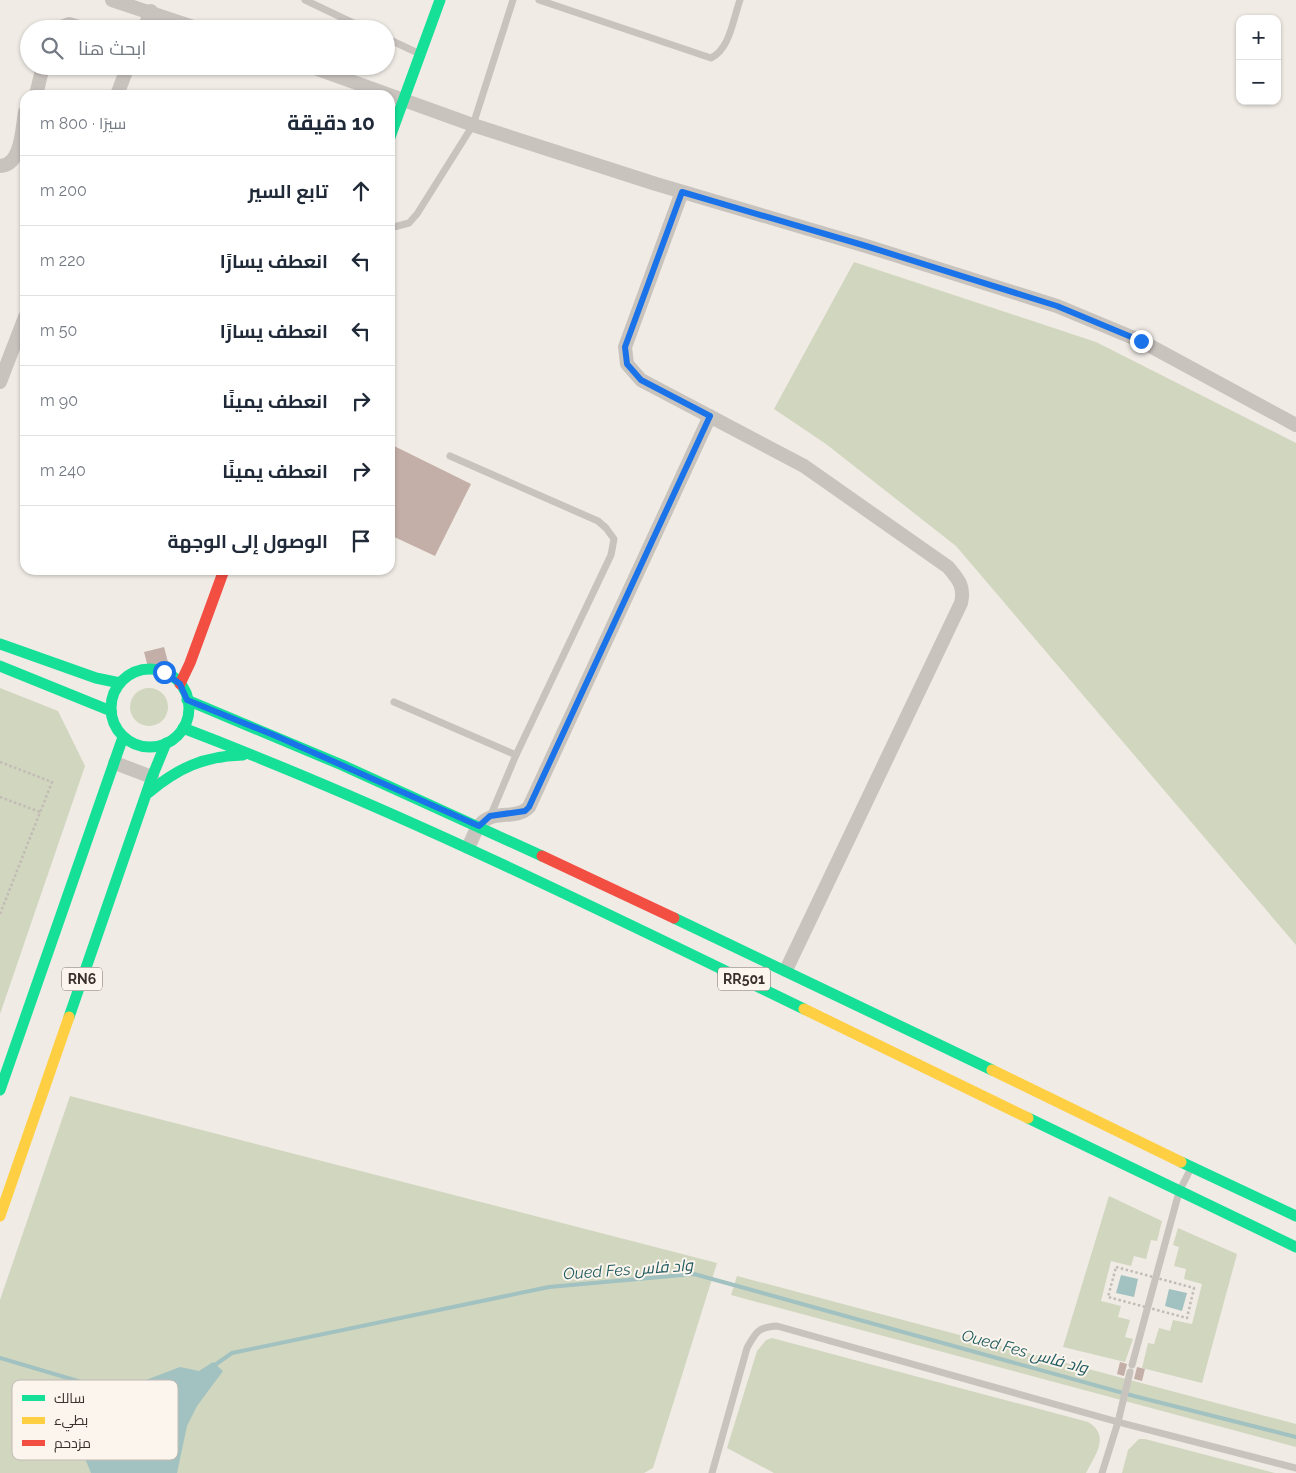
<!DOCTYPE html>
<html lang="ar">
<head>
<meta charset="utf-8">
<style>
	body { margin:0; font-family:Raleway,Cairo,sans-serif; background:#f2f2f3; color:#1f2937; direction:rtl }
	.controls { position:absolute; right:15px; top:15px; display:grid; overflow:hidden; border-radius:10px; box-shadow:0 1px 4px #0004 }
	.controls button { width:45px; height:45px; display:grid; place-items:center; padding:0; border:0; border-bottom:1px solid #e0e1e3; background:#fff; color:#1f2937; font:25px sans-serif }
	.stop { position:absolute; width:15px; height:15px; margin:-11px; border:4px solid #1a73e8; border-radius:50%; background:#fff }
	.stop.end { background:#1a73e8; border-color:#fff; box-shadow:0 1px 5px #0008 }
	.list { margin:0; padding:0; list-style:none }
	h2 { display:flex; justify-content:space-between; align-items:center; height:65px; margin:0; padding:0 20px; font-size:21px }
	h2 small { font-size:16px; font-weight:400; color:#747a83 }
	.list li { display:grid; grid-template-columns:32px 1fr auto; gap:15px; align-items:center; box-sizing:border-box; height:70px; padding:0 20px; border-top:1px solid #e0e1e3 }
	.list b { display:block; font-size:19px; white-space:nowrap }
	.list em { font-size:16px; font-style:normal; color:#747a83 }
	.icon { flex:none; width:28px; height:28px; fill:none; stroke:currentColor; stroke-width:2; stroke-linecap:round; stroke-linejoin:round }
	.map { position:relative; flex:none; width:1296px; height:1473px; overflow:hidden; direction:ltr }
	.search { position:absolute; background:#fff; box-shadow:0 1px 4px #0004; left:20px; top:20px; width:375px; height:55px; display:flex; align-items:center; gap:12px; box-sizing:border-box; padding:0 18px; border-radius:28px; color:#747a83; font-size:19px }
	.panel { position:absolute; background:#fff; box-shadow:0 1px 4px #0004; left:20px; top:90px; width:375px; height:485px; border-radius:15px; direction:rtl }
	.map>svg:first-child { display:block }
	.green { fill:#d1d6bf }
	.water { fill:#a1c2c1 }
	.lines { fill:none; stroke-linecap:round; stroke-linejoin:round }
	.stream { stroke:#a1c2c1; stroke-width:4 }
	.building { fill:#c3afa7 }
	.path { stroke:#c2bbb6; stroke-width:2.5; stroke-dasharray:2.5 2.5; stroke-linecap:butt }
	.lane { stroke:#c9c3be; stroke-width:7 }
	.street { stroke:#c9c3be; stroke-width:14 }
	.fast { stroke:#16e098; stroke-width:11 }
	.slow { stroke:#ffcf43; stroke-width:11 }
	.jam { stroke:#f24e42; stroke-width:11 }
	.route { stroke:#1a73e8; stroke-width:6 }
	.labels { text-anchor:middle; stroke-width:4; stroke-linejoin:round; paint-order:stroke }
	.shield { fill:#fbf5ee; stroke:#756b66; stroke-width:1 }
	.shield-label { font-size:14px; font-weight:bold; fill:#3b302b }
	.water-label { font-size:16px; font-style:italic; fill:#1f5a5e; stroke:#fbf5ee }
	.key { fill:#fbf5ee; stroke:#c1bab4; stroke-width:1 }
	.key-label { font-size:14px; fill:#3b302b }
</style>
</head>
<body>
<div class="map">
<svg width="1296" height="1473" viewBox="0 0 1296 1473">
	<rect width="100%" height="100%" fill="#f0ebe5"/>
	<!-- green -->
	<g class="green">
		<polygon points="854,262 1096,342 1296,443 1296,945 956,546 826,444 774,409"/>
		<polygon points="0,688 58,711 85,766 0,1014"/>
		<circle cx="149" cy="707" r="19"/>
		<polygon points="70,1096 717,1263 653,1468 644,1473 0,1473 0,1300"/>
		<polygon points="1109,1196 1162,1221 1157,1241 1151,1240 1146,1259 1134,1256 1131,1266 1111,1261 1101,1301 1121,1306 1118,1317 1130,1320 1125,1337 1133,1339 1125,1362 1063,1347"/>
		<polygon points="1178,1228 1237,1254 1202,1383 1142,1368 1148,1343 1154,1344 1159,1328 1170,1331 1173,1320 1192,1324 1202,1284 1184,1279 1186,1269 1174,1266 1179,1247 1173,1245"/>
		<polygon points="737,1276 1296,1424 1296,1447 731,1295"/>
		<path d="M772,1338L1088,1422C1111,1436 1095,1455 1086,1473H774L727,1448L757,1351L766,1340Z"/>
		<polygon points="1139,1439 1145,1439 1275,1473 1122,1473 1128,1450"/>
	</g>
	<!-- water -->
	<g class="water">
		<polygon points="1121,1275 1138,1279 1134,1297 1116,1293"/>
		<polygon points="1169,1289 1187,1293 1182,1311 1165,1306"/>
		<polygon points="213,1362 223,1371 197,1406 187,1426 177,1473 91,1473 72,1427 83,1421 86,1428 103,1421 138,1383 180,1367 199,1371"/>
	</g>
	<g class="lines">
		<!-- stream -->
		<g class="stream">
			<polyline points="0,1358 132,1397"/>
			<polyline points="212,1367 232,1353 549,1287 694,1274 1134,1396 1296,1437"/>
		</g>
	</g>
	<!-- building -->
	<g class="building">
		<polygon points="390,444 471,484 435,556 390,535"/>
		<polygon points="164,647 168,662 148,667 144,652"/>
		<polygon points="1120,1362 1127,1364 1124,1376 1117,1374"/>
		<polygon points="1137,1367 1145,1369 1142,1381 1134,1379"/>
	</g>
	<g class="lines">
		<!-- path -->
		<g class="path">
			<polyline points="0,762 52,782 0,914"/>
			<polyline points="0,797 40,812"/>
			<polygon points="1116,1267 1194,1288 1187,1318 1108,1297"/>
		</g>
		<!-- lane -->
		<g class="lane">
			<polyline points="305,0 366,29"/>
			<path d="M539,0L711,58C730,49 733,19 740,0"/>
			<polyline points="386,38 420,54"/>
			<polyline points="390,228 409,223 417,214 473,125 513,0"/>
			<polyline points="450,456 598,521 606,528 614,539 611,555 516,755 490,817"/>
			<polyline points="394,702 516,755"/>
			<polyline points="1132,1365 1179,1192 1190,1170"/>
			<path d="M712,1473L747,1348C756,1332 758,1327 777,1326L1118,1422L1296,1468"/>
			<polyline points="1102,1473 1118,1422 1130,1372"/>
		</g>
		<!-- street -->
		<g class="street">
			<polyline points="112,0 199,29"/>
			<polyline points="56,29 69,24 85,29"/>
			<polyline points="144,29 151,11"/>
			<polyline points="309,66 473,125 656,184 866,246 1057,306 1141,341 1296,425"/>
			<polyline points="36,95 43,66"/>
			<polyline points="117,95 128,66"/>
			<path d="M0,166C22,165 22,128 25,112"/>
			<path d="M682,192L625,347L627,364L641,380L804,466L948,567C958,579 965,586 961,603L786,970"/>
			<polyline points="0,382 25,317"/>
			<polyline points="115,763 152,777"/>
			<path d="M468,847C472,841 474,832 479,826C492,808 516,821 529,807L710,416"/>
		</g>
		<!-- fast -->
		<g class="fast">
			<polyline points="390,137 440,0"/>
			<polyline points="0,644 96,678 120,683"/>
			<polyline points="0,666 111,711"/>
			<circle cx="150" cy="708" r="39"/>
			<polyline points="187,700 342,765 542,856"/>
			<path d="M183,728C396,809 600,910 804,1009"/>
			<path d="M148,793C178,768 204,756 243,755"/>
			<polyline points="674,918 992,1070"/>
			<polyline points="69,1017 152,777 166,743"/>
			<polyline points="0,1090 123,737"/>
			<polyline points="1028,1118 1296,1247"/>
			<polyline points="1181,1162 1296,1216"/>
		</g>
		<!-- slow -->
		<g class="slow">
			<polyline points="804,1009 1028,1118"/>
			<polyline points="992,1070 1181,1162"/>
			<polyline points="0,1216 69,1017"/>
		</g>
		<!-- jam -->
		<g class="jam">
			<polyline points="180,684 190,663 224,570"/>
			<polyline points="542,856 674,918"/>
		</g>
	</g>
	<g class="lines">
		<!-- route -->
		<polyline class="route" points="164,672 180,684 187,700 276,736 479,826 490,816 525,811 529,807 710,416 641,380 627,364 625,347 682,192 866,246 1057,306 1141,341"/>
	</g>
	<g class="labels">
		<!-- shield labels -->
		<g class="shield">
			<rect x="62" y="967.5" width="40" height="23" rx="4"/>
			<rect x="718" y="967.5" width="52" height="23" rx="4"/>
		</g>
		<g class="shield-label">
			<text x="82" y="984">RN6</text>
			<text x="744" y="984">RR501</text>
		</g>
		<!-- water labels -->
		<g class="water-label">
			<text transform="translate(628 1269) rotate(-4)" y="6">Oued Fes واد فاس</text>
			<text transform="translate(1025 1351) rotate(15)" y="6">Oued Fes واد فاس</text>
		</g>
	</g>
	<!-- legend -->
	<rect x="12" y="1380" width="166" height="80" rx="8" class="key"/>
	<rect x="22" y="1395" width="23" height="6" fill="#16e098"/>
	<rect x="22" y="1417" width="23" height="7" fill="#ffcf43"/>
	<rect x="22" y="1440" width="23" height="6" fill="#f24e42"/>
	<g class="key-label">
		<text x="54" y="1403">سالك</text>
		<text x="54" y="1425">بطيء</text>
		<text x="54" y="1448">مزدحم</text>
	</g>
</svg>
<div class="controls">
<button>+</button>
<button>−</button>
</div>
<div class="stop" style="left:164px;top:672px"></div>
<div class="stop end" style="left:1141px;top:341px"></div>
<div class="search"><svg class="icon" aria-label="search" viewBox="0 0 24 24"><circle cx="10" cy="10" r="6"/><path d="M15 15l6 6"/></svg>ابحث هنا</div>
<section class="panel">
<h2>10 دقيقة<small>سيرًا · 800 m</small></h2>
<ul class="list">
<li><svg class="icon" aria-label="ahead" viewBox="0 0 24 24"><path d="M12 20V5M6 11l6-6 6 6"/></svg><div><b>تابع السير</b></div><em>200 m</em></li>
<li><svg class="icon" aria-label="left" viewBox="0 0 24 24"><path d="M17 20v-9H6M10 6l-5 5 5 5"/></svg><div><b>انعطف يسارًا</b></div><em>220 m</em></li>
<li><svg class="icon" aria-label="left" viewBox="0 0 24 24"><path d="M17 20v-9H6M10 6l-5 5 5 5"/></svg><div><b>انعطف يسارًا</b></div><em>50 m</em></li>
<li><svg class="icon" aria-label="right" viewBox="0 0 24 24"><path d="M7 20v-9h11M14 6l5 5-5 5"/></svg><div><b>انعطف يمينًا</b></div><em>90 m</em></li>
<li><svg class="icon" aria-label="right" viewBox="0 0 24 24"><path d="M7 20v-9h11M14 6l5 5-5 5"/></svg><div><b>انعطف يمينًا</b></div><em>240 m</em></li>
<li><svg class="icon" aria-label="arrive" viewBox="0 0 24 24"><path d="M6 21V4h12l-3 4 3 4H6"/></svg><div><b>الوصول إلى الوجهة</b></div></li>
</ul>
</section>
</div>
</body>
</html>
